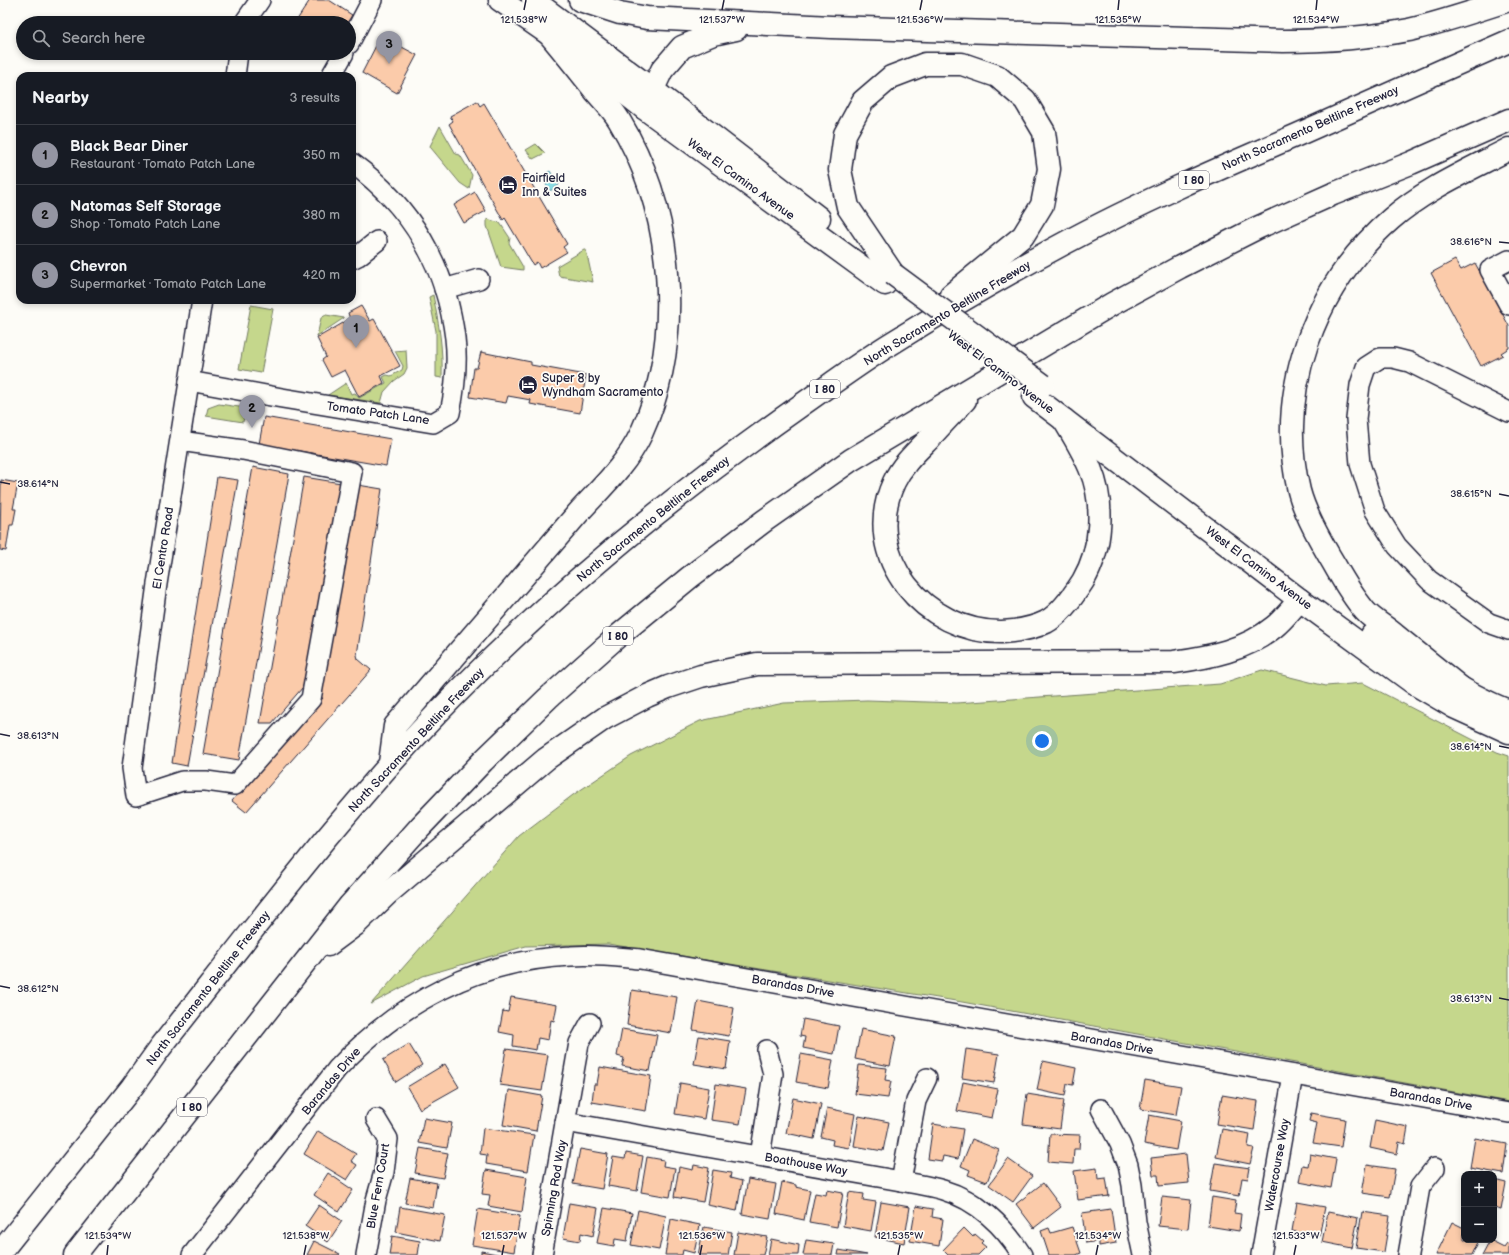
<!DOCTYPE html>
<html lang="en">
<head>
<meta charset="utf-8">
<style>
	body { margin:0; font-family:"Balsamiq Sans",sans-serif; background:#20242c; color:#f1f3f6 }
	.controls { position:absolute; right:12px; bottom:12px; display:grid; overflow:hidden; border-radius:8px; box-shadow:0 2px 6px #0003 }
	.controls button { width:36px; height:36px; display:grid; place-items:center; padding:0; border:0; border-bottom:1px solid #363941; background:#171b24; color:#f1f3f6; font:20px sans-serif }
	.you { position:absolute; left:1042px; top:741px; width:14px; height:14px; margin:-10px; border:3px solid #fff; border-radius:50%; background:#1a73e8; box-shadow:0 0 0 6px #1a73e833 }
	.badge { display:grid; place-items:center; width:26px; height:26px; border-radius:50%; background:#9495a2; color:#111; font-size:13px; font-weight:700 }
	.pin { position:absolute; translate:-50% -33px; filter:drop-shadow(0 1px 2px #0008) }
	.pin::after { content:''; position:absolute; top:21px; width:14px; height:12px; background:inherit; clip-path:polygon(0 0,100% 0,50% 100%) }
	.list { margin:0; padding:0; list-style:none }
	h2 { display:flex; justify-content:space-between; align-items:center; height:52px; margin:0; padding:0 16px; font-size:17px }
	h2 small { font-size:13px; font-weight:400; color:#9ea1a6 }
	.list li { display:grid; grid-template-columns:26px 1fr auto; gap:12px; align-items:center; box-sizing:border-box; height:60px; padding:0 16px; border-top:1px solid #363941 }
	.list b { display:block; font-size:15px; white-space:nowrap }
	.list p { margin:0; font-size:13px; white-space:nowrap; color:#9ea1a6 }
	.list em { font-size:13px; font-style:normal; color:#9ea1a6 }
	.icon { flex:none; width:22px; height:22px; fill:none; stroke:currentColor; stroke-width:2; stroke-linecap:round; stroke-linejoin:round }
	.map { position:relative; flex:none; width:1509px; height:1255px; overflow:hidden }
	.search { position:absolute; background:#171b24; box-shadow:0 2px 6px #0003; left:16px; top:16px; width:340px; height:44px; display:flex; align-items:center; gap:10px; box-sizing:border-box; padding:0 14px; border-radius:22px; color:#9ea1a6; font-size:15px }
	.panel { position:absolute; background:#171b24; box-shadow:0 2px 6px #0003; left:16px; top:72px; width:340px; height:232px; border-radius:12px }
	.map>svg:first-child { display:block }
	.green { fill:#c5d78c; stroke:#747c64 }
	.water { fill:#8bdce4; stroke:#6192a0 }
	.building { fill:#fbcbaa; stroke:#22223b }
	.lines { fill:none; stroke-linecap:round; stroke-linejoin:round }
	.minor-casing { stroke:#22223b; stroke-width:22 }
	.major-casing { stroke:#22223b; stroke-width:25 }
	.highway-casing { stroke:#22223b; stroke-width:25 }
	.minor { stroke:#fdfcf7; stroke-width:19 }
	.major { stroke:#fdfcf7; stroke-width:22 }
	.highway { stroke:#fdfcf7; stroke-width:22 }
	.major-bridge-casing { stroke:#22223b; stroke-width:25; stroke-linecap:butt }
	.major-bridge { stroke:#fdfcf7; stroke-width:22 }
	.ticks { fill:none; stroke:#22223b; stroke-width:1.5 }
	.labels { text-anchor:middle; stroke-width:3.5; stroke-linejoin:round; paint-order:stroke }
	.shield { fill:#fdfcf7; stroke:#646373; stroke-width:1 }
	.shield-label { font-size:11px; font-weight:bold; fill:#22223b }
	.street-label { font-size:12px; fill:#22223b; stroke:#fdfcf7 }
	.poi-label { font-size:12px; fill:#22223b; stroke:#fdfcf7; text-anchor:start }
	.ticks-label { font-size:10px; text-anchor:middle; fill:#22223b; stroke:#fdfcf7; stroke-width:3.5; stroke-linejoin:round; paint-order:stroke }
</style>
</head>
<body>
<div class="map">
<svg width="1509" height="1255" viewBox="0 0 1509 1255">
	<rect width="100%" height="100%" fill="#fdfcf7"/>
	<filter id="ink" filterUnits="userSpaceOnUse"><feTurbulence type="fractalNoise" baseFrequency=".025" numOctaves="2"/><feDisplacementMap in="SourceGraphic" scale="8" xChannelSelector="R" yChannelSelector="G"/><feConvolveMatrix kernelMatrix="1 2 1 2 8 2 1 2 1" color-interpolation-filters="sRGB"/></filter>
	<g filter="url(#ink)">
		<!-- green -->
		<g class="green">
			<polygon points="440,126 456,154 460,155 472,175 469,189 460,183 431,148 430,146"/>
			<polygon points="536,144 545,153 533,159 526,150"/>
			<polygon points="487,219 500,223 510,238 509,243 523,267 523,270 501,267 487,226"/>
			<polygon points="584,250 586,250 593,282 559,276 557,266"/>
			<path d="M433,295C439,325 443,347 442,378L436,377V331L429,297Z"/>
			<polygon points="251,305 273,309 261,373 239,369"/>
			<polygon points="326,315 344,318 317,336 321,318"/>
			<polygon points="406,350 407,368 404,374 394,381 384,392 381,403 328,395 346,383 351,394 355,393 359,398 386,383 383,377 387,375 391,376 402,370 403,366 395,351"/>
			<polygon points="219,404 246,408 243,422 206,416 208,408"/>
			<polygon points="1262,670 1326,686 1363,683 1497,752 1509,756 1509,1102 962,1002 608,944 526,946 423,976 371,1004 519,836 573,795 631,756 700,721 784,703 867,700 957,703 1220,684"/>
		</g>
		<!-- water -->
		<polygon class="water" points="550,171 559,185 550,191 541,176"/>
		<!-- building -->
		<g class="building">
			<polygon points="310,0 329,0 352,15 347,23 295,23"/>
			<polygon points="381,36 417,55 397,93 362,73"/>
			<polygon points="477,101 480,106 484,103 567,244 563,247 567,252 540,268 537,262 533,265 505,218 503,220 449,124 453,121 450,116"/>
			<polygon points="475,192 486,211 464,223 454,205"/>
			<polygon points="1455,260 1461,270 1475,263 1509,326 1509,348 1501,353 1503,355 1481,366 1431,273"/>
			<polygon points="361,306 370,321 374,319 400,366 381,376 384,383 359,397 345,370 331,377 322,360 326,357 317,338 350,319 348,313"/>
			<polygon points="481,352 531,362 531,365 586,375 580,413 530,404 531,400 508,396 506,403 470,397 474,368 477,368"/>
			<polygon points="264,417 391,439 386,466 259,444"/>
			<polygon points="253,467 289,474 239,760 203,754"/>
			<polygon points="217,477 238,480 187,766 172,763"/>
			<polygon points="304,477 341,483 303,687 272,723 260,723"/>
			<polygon points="1,480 18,483 14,504 13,509 16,509 13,525 10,525 6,551 0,550"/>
			<polygon points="358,485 382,489 357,655 358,659 371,670 246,812 232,801 323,698 321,698"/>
			<polygon points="632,990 677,997 671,1033 627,1025"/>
			<polygon points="511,997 557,1005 554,1021 551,1020 548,1040 538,1038 536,1050 513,1046 514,1035 499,1032 503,1011 508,1012"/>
			<polygon points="698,1001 734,1008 729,1036 693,1030"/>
			<polygon points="803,1019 839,1026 834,1054 803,1048 805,1037 800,1036"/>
			<polygon points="622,1029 657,1035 650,1071 622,1066 624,1058 617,1056"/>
			<polygon points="861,1029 896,1036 890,1066 855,1059"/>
			<polygon points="699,1036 730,1041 726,1069 694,1064"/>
			<polygon points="409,1044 422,1065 396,1082 383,1060"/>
			<polygon points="506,1049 548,1055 542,1091 500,1085"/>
			<polygon points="966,1049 999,1054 994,1083 962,1078"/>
			<polygon points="801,1054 833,1060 828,1088 796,1082"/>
			<polygon points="1043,1061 1076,1068 1073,1085 1067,1084 1065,1096 1037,1090"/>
			<polygon points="445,1064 459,1087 420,1109 407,1087"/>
			<polygon points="859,1065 887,1068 885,1080 891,1081 888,1098 855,1094"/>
			<polygon points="600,1067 651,1076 646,1111 592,1102 594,1084 597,1084"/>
			<polygon points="1145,1080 1181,1086 1176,1115 1140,1109"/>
			<polygon points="963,1082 998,1089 992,1118 957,1111"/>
			<polygon points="680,1083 709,1088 704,1119 675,1114"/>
			<polygon points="716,1084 746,1089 740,1124 711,1120"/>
			<polygon points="509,1090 542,1096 536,1131 503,1125"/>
			<polygon points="1027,1094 1064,1100 1060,1129 1023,1124"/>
			<polygon points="1222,1095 1258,1101 1254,1130 1217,1124"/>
			<polygon points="793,1098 821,1104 814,1139 786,1133"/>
			<polygon points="827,1108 855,1114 849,1148 832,1145 833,1140 821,1137"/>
			<polygon points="1311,1113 1345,1119 1341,1147 1313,1143 1317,1123 1309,1121"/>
			<polygon points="1149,1115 1181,1121 1176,1150 1144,1144"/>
			<polygon points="859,1116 889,1122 883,1151 854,1146"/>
			<polygon points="424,1118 452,1123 447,1148 419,1143"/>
			<polygon points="1375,1120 1408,1127 1405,1144 1399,1142 1397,1154 1370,1148"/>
			<polygon points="933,1124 963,1129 958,1159 943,1156 942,1161 928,1159"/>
			<polygon points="483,1128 534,1135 528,1171 486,1164 487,1155 480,1154"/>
			<polygon points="1222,1129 1250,1134 1248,1147 1254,1148 1250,1164 1216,1157"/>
			<polygon points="318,1131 356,1154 351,1161 357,1165 347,1180 304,1154"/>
			<polygon points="1050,1134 1080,1135 1079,1149 1074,1149 1073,1164 1048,1162"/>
			<polygon points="1475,1138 1507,1144 1503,1174 1470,1168"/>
			<polygon points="972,1139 999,1150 987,1182 968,1175 970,1170 961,1166"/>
			<polygon points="420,1148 448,1153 443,1178 415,1173"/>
			<polygon points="580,1149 608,1154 602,1189 573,1184"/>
			<polygon points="626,1153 643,1156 637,1191 608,1186 613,1157 625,1159"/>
			<polygon points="1186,1154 1189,1183 1159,1186 1158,1175 1153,1175 1151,1158"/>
			<polygon points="1310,1154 1336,1159 1331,1188 1299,1182 1302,1165 1308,1166"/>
			<polygon points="647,1157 664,1160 663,1166 675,1168 670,1197 641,1192"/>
			<polygon points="1008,1159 1032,1176 1013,1202 989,1185"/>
			<polygon points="1215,1163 1250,1168 1248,1179 1242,1178 1239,1196 1210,1191"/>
			<polygon points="694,1165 709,1168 703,1202 674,1197 679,1167 693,1170"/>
			<polygon points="1367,1165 1395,1169 1390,1197 1362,1193"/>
			<polygon points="1097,1168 1098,1179 1106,1178 1109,1196 1078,1200 1074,1171"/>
			<polygon points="486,1170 527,1177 522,1212 488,1206 490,1195 482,1194"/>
			<polygon points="713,1170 731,1173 730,1178 742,1181 737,1211 707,1205"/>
			<polygon points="328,1173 353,1190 339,1212 314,1195"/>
			<polygon points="410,1178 437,1183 433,1208 405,1203"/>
			<polygon points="748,1179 776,1184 770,1219 742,1214"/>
			<polygon points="1494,1180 1506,1183 1501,1210 1494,1208"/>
			<polygon points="782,1182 796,1185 796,1187 810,1190 804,1220 776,1214"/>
			<polygon points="1043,1183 1061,1207 1034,1228 1016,1204"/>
			<polygon points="827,1190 843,1193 837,1227 809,1222 815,1193 826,1195"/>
			<polygon points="849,1192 864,1194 863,1200 876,1202 871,1231 843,1226"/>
			<polygon points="1162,1197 1191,1200 1188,1229 1158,1226"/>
			<polygon points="1212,1197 1236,1201 1234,1213 1241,1214 1239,1231 1208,1226"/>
			<polygon points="881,1202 910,1207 904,1243 875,1237"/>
			<polygon points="1297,1202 1325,1207 1319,1237 1292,1231"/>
			<polygon points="569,1203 598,1208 593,1236 581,1233 580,1241 563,1238"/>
			<polygon points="319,1205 342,1221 328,1242 305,1226"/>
			<polygon points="916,1206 933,1209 932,1217 943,1219 939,1246 910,1241"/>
			<polygon points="400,1207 445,1215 440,1241 396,1232"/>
			<polygon points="604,1208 632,1213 627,1241 615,1239 614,1246 597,1243"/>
			<polygon points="478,1209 520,1216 514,1252 472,1245"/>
			<polygon points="1111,1209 1116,1243 1099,1246 1099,1241 1086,1243 1082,1213"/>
			<polygon points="638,1210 666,1216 659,1250 631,1245"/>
			<polygon points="1328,1212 1358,1218 1352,1248 1322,1242"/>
			<polygon points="1362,1212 1390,1216 1384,1252 1356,1248"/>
			<polygon points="671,1219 700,1225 694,1253 683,1250 682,1255 665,1255"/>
			<polygon points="1452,1222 1464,1228 1464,1240 1479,1240 1472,1255 1436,1255"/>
			<polygon points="704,1227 732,1232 728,1255 698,1255"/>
			<polygon points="1072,1227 1081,1253 1076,1255 1049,1255 1041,1231 1049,1228 1051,1233"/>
			<polygon points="964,1228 973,1237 975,1234 983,1241 981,1243 986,1247 978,1255 948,1255 943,1250"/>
			<polygon points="738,1232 767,1237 763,1255 734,1255"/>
			<polygon points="392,1236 420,1241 418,1255 389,1255"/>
			<polygon points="771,1239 799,1245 798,1255 768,1255"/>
			<polygon points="806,1240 834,1244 832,1255 803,1255"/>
			<polygon points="1490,1240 1504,1247 1507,1243 1509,1244 1509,1255 1482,1255"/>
			<polygon points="314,1241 340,1254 339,1255 307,1255"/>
			<polygon points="839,1250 867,1255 838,1255"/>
			<polygon points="481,1251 502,1255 481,1255"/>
		</g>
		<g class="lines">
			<!-- minor casing -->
			<g class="minor-casing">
				<g id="minor">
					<polyline points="244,23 260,0"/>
					<polyline points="349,44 372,0"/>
					<polyline points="235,76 238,53"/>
					<polyline points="331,76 344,53"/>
					<polyline points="352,259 358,256 377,241"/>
					<polyline points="1509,260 1490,270 1509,305"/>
					<polyline points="444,289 479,279"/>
					<path d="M189,381L282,398L433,423L450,413C455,389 458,363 455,338C446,266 411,206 352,163"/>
					<polyline points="1509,412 1409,362 1393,358 1380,358 1366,367 1360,385 1356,419 1360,464 1375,511 1397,546 1429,580 1489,623 1509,630"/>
					<polyline points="180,441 243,450 352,472 311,699 235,785 206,781 182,781 136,796 132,768 157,584 202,300"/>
					<polyline points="1101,1109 1120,1144 1128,1165 1132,1185 1136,1222 1143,1255"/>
					<path d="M565,1122L901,1181C915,1184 930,1186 943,1190C977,1200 1004,1226 1022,1255"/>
					<polyline points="760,1156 773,1074 767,1050"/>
					<polyline points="901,1181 916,1101 927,1078"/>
					<path d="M192,1255L337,1069C399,1002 479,960 571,956C594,954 617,957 640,959L1509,1113"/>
					<polyline points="366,1255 376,1200 384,1172 388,1139 376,1119"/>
					<polyline points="542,1255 579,1043 590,1023"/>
					<polyline points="1261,1255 1293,1075"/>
					<polyline points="1408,1255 1420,1187 1435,1168"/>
				</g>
			</g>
			<!-- major casing -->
			<g class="major-casing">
				<g id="major">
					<polyline points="500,0 549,34 644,108 885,284"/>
					<polyline points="533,0 653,90 819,218"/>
					<polyline points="1034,397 1300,600 1415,684 1454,707 1509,732"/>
					<path d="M1372,635C1395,651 1419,664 1443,678C1464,690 1486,703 1509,711"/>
				</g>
			</g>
			<!-- highway casing -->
			<g class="highway-casing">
				<g id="highway">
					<path d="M580,0L620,13L647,18L831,27L1283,41C1325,41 1367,38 1409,30C1443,22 1476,11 1509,0"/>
					<polyline points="644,108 662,70 682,47 713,34 736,29"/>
					<polyline points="893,274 848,207 840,170 845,134 863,101 891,77 925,64 962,64 997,76 1025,100 1044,132 1049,169 1042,205 1023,236 951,295"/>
					<path d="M965,400C953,413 940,426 928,440C915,453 902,465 894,482C859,557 926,633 1002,632C1017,631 1034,628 1046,622C1061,614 1074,595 1083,581C1102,548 1105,504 1090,468C1083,451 1073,435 1064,420"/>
					<path d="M1461,688C1439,670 1417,653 1395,635C1386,627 1373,620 1365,611C1353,597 1343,580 1334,564C1322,544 1305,514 1299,491C1275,391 1315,285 1391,219C1425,189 1469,170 1509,149"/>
					<path d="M390,763L395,726L579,512C601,488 627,464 641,434C685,337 674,211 619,120C613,110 604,101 596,92C581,73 565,53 549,34"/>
					<path d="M328,945L355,925L387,894L546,759L605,718L647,696L668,687L701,676L757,664L1174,662C1210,657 1246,650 1274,627C1284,619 1291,609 1300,600"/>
					<path d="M0,1253L132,1087L160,1048C254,929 345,807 452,698C558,590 676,493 800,406C830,385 861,362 892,343C948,308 1005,275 1063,244C1139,203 1218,169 1297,135C1367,104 1438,72 1509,41"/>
					<polyline points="75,1255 350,905 420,827 483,761 548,698 618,636 690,577 764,521 851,460 1112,304 1180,267 1257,228 1333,194 1411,163 1509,120"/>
				</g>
			</g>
			<!-- minor -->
			<use href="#minor" class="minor"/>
			<!-- major -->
			<use href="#major" class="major"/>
			<!-- highway -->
			<use href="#highway" class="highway"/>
			<!-- major-bridge casing -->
			<g class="major-bridge-casing">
				<polyline id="major-bridge" points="893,274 1043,385"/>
			</g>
			<!-- major-bridge -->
			<use href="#major-bridge" class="major-bridge"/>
		</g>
	</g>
	<!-- ticks -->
	<path class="ticks" d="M524,10L526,0M722,10L724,0M920,10L922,0M1118,10L1119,0M1316,10L1317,0M1499,242L1509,243M0,482L10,484M1499,494L1509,496M0,734L10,736M1499,746L1509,748M0,986L10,988M1499,998L1509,1000M107,1255L108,1245M304,1255L306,1245M502,1255L504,1245M700,1255L702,1245M898,1255L900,1245M1096,1255L1098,1245M1294,1255L1296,1245"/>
	<!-- icons -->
	<defs>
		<g id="hotel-disc" transform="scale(1)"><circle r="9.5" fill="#22223b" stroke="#fdfcf7"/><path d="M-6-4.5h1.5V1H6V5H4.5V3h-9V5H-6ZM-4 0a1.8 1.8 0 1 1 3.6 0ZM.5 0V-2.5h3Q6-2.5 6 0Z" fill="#fff"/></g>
	</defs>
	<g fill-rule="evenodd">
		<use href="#hotel-disc" x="508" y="185"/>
		<use href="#hotel-disc" x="528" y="385"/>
	</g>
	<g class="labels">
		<!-- shield labels -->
		<g class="shield">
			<rect x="1179" y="171" width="30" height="18" rx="3"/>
			<rect x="810" y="380" width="30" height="18" rx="3"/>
			<rect x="603" y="627" width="30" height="18" rx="3"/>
			<rect x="177" y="1098" width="30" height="18" rx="3"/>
		</g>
		<g class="shield-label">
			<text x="1194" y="184">I 80</text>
			<text x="825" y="393">I 80</text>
			<text x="618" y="640">I 80</text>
			<text x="192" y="1111">I 80</text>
		</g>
		<!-- street labels -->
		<g class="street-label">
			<text transform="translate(1310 128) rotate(-24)" y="4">North Sacramento Beltline Freeway</text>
			<text transform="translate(741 179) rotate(36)" y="4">West El Camino Avenue</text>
			<text transform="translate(947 313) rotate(-31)" y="4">North Sacramento Beltline Freeway</text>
			<text transform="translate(1001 372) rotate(37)" y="4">West El Camino Avenue</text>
			<text transform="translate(378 413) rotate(8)" y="4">Tomato Patch Lane</text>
			<text transform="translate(653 519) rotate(-39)" y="4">North Sacramento Beltline Freeway</text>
			<text transform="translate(163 548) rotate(-81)" y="4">El Centro Road</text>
			<text transform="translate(1259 568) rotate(37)" y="4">West El Camino Avenue</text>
			<text transform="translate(416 740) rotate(-47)" y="4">North Sacramento Beltline Freeway</text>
			<text transform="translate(793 986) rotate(10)" y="4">Barandas Drive</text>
			<text transform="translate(208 988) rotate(-52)" y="4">North Sacramento Beltline Freeway</text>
			<text transform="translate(1112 1043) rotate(10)" y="4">Barandas Drive</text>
			<text transform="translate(331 1081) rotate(-50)" y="4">Barandas Drive</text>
			<text transform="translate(1431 1099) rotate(10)" y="4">Barandas Drive</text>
			<text transform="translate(806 1164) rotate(10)" y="4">Boathouse Way</text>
			<text transform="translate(1277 1165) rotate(-80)" y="4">Watercourse Way</text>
			<text transform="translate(378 1186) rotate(-80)" y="4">Blue Fern Court</text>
			<text transform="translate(554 1188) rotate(-80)" y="4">Spinning Rod Way</text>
		</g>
		<!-- poi labels -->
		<g class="poi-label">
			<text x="522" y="182">Fairfield<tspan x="522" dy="14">Inn &amp; Suites</tspan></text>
			<text x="542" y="382">Super 8 by<tspan x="542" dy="14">Wyndham Sacramento</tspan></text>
		</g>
	</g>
	<g class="ticks-label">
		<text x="524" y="23">121.538°W</text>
		<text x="722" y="23">121.537°W</text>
		<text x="920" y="23">121.536°W</text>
		<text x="1118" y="23">121.535°W</text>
		<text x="1316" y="23">121.534°W</text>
		<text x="1471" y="245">38.616°N</text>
		<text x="38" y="487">38.614°N</text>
		<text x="1471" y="497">38.615°N</text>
		<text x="38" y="739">38.613°N</text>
		<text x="1471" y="750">38.614°N</text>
		<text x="38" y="992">38.612°N</text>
		<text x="1471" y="1002">38.613°N</text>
		<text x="108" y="1239">121.539°W</text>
		<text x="306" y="1239">121.538°W</text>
		<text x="504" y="1239">121.537°W</text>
		<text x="702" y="1239">121.536°W</text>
		<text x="900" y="1239">121.535°W</text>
		<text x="1098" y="1239">121.534°W</text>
		<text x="1296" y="1239">121.533°W</text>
	</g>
</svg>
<div class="controls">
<button>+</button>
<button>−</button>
</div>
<div class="you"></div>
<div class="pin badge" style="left:356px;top:348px">1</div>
<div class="pin badge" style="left:252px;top:428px">2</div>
<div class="pin badge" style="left:389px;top:64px">3</div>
<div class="search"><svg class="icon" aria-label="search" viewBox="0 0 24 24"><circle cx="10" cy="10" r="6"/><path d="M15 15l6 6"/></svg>Search here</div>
<section class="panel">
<h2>Nearby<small>3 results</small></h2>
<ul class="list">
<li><span class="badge">1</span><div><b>Black Bear Diner</b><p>Restaurant · Tomato Patch Lane</p></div><em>350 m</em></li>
<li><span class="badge">2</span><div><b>Natomas Self Storage</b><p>Shop · Tomato Patch Lane</p></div><em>380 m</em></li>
<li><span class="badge">3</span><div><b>Chevron</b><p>Supermarket · Tomato Patch Lane</p></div><em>420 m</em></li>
</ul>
</section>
</div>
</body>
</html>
